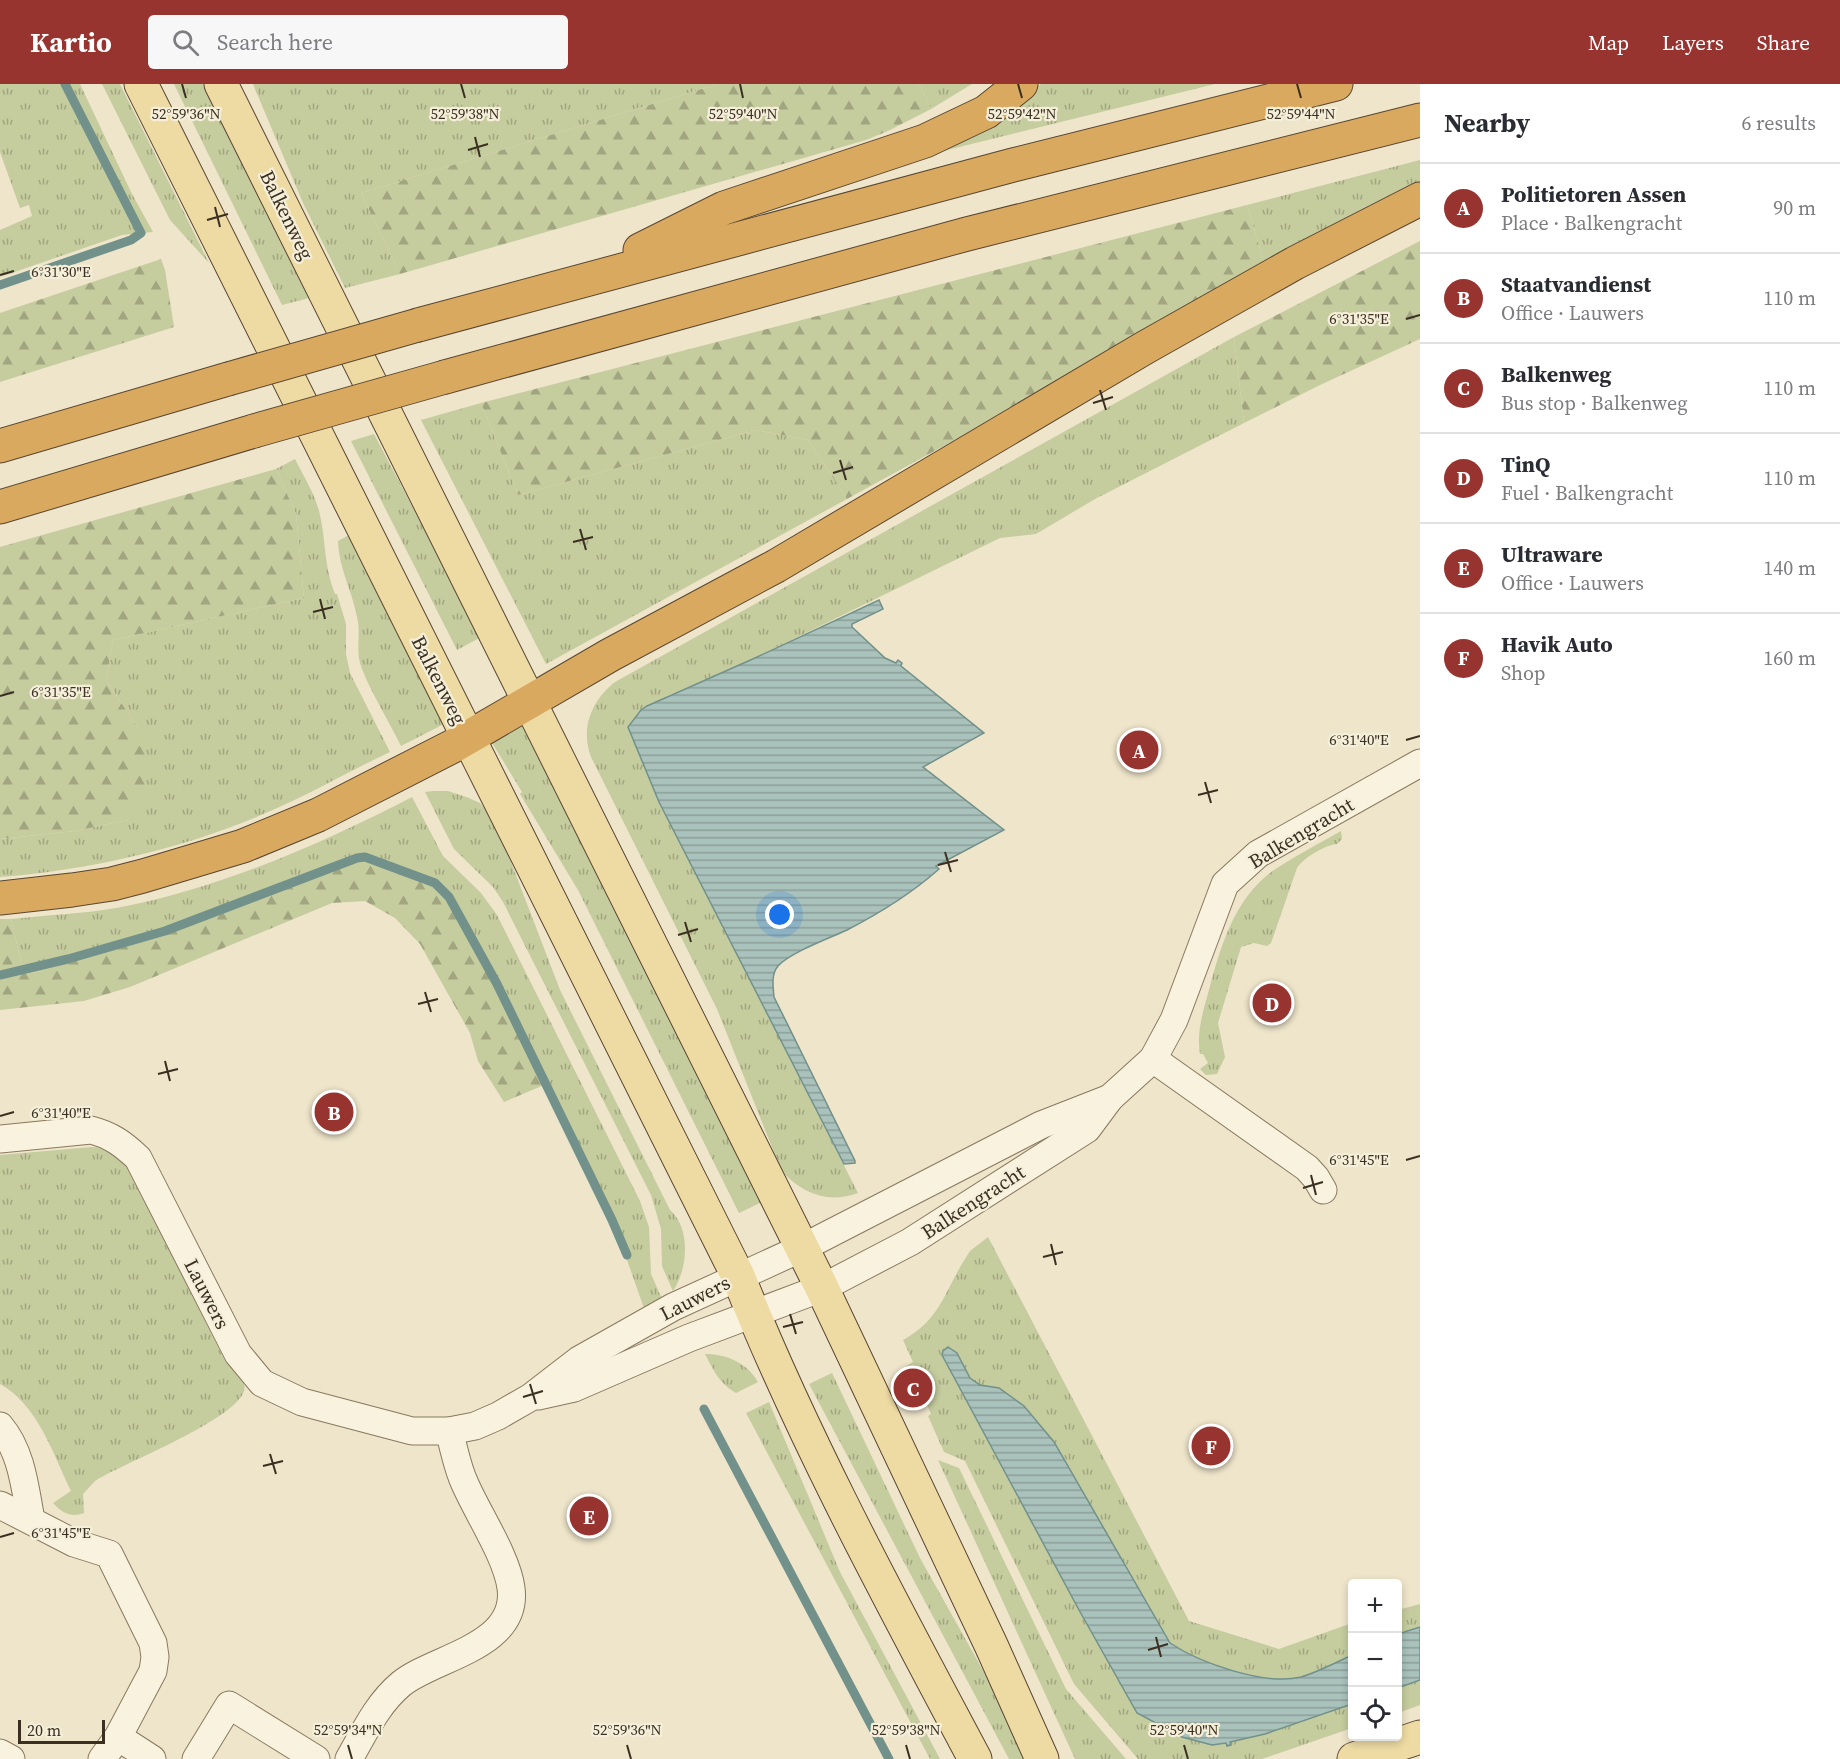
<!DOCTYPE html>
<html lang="en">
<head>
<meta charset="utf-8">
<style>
	body { margin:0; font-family:"Source Serif 4",serif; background:#f7f7f7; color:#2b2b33 }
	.controls { position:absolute; right:18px; bottom:18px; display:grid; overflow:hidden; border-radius:6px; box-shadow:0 3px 9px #0003 }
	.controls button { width:54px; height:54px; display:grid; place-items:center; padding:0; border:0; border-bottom:2px solid #e1e1e2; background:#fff; color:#2b2b33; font:30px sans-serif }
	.scale { position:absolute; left:18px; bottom:15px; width:87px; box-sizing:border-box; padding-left:6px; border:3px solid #3b2f22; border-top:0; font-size:16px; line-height:21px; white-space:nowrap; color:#3b2f22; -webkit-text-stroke:4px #f5efda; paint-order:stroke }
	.you { position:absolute; left:780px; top:831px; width:21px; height:21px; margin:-15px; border:4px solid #fff; border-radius:50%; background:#1a73e8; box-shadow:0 0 0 9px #1a73e833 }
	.badge { display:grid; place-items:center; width:39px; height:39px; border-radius:50%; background:#983430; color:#fff; font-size:20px; font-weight:700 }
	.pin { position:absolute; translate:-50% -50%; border:3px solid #fff; box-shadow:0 2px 6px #0006 }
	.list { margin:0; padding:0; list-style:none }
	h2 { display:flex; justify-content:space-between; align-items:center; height:78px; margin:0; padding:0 24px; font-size:26px }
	h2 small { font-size:20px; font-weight:400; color:#7c7c81 }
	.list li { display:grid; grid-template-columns:39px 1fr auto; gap:18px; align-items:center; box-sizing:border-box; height:90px; padding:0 24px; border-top:2px solid #e1e1e2 }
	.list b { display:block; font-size:22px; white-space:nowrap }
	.list p { margin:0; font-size:20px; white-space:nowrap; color:#7c7c81 }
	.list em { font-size:20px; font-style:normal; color:#7c7c81 }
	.icon { flex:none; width:33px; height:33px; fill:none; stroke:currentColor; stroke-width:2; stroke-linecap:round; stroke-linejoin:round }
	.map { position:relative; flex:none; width:1420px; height:1675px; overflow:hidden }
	header { display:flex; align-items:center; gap:36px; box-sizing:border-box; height:84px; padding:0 30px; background:#983430; color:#fff }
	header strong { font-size:28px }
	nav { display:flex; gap:33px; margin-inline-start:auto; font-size:21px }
	.search { width:420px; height:54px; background:#f7f7f7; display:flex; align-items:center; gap:15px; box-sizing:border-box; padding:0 21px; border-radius:6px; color:#7c7c81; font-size:22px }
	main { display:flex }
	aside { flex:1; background:#fff }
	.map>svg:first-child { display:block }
	.grass { fill:url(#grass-tufts) }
	.forest { fill:url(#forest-firs) }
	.water { fill:url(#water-rules); stroke:#71918a; stroke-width:1.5 }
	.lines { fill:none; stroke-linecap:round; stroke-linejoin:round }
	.stream { stroke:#71918a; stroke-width:9 }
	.minor-casing { stroke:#8a785f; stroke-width:29 }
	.primary-casing { stroke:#594632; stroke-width:35 }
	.motorway-casing { stroke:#594632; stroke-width:35 }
	.minor { stroke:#f8f2de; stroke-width:27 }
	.primary { stroke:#eedba4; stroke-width:33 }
	.motorway { stroke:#d9a95f; stroke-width:33 }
	.motorway-bridge-casing { stroke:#594632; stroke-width:35; stroke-linecap:butt }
	.motorway-bridge { stroke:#d9a95f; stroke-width:33 }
	.ticks { fill:none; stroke:#3b2f22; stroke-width:2 }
	.labels { text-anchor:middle; stroke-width:4.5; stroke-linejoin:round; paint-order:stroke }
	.street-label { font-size:20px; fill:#3b2f22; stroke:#f5efda }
	.ticks-label { font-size:15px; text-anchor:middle; fill:#3b2f22; stroke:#f5efda; stroke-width:4.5; stroke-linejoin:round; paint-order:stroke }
</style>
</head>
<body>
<header>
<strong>Kartio</strong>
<div class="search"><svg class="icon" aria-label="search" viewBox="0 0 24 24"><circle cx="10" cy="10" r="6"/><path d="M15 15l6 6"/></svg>Search here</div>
<nav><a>Map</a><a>Layers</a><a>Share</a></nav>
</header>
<main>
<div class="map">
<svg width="1420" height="1675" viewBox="0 0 1420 1675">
	<defs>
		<pattern id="grass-tufts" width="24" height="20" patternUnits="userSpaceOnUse" patternTransform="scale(1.5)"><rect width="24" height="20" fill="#c5cc9e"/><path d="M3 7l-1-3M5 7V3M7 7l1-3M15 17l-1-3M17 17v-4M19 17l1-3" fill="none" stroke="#a1a680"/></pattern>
		<pattern id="forest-firs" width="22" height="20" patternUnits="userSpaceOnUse" patternTransform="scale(1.5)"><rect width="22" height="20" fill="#c5cc9e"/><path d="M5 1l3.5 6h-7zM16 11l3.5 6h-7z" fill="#a1a680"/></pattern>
		<pattern id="water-rules" width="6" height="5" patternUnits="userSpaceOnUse" patternTransform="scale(1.5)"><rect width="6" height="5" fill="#aac2bc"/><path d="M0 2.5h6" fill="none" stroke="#8c9e98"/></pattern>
	</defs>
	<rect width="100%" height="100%" fill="#eee5ca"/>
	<!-- grass -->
	<g class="grass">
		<polygon points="0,0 80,0 131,108 153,148 122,151 0,193 0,146 32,132 29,121 20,124 0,68"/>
		<polygon points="102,0 120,0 209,179 170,136"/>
		<polygon points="174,0 203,0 309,214 282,221"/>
		<polygon points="253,0 718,0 361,109 400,190 345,204 303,119"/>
		<polygon points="919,0 972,0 931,25"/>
		<polygon points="1041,0 1215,0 927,71 982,43"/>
		<polygon points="1420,76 1420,104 1266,185 1247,121"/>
		<path d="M1234,253L1244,339L1095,415L1036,450L1000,454L755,574L667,612L641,626L659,718L858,1109C828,1120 802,1110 781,1086L717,925L591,673C580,644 592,616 615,598Z"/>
		<polygon points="481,319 518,411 756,346 808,356 847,415 546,580 421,336"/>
		<polygon points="374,350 481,553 457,566 351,357"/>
		<path d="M295,375C304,393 316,412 320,431C326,459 324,482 335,510H337L346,540V570L350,589L390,668C351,686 314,708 275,725C191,763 92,786 0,793V755L75,747L128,736L140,647L106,596L113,556L304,514L296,430L276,385Z"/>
		<path d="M349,451L444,640L401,662C389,637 368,604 360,579C356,564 361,548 357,533C352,506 339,485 338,457Z"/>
		<polygon points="523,642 762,1118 739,1129 578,806 520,710 522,708 491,657"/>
		<path d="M433,707H448L469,714L480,719L489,730L506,765L560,906L670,1126C691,1144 688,1185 673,1207L662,1182L661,1145L651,1111L503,818L493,803L454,765L425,708Z"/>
		<path d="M412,713L443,772L481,809L497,831L640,1117L649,1143L651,1190L662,1215L646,1230L625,1170L544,1001L443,802L363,776L263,812L42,887L24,890L11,835C46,831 82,830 116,824C219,805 321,760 412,713Z"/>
		<path d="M1341,747L1342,755L1337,760C1325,761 1303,774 1297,784L1271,859L1267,862L1254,859L1241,863L1218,939L1225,973L1217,990L1206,991L1200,985L1208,979L1203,970H1200C1196,946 1204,925 1210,902C1222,858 1236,811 1277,784C1297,771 1320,759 1341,747Z"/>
		<path d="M92,1063C108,1063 118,1071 128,1083L223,1273L244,1300C255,1329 118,1381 95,1397L83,1410L84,1429C71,1434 62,1429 53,1419L71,1407C53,1370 38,1321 0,1300V1071Z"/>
		<path d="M988,1153L1189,1537L1279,1565L1352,1539V1571C1336,1578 1319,1588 1301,1593C1265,1602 1200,1579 1170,1559L1054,1358L1024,1322L999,1304L980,1301L970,1294L957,1269L948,1264L943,1267L942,1271L1079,1526L1212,1661L1265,1650L1352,1620V1644L1262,1675H1138L1074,1600L965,1377L944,1368L928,1332L931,1330L923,1311L919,1312L905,1283L913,1278L903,1256C941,1235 944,1208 965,1175L970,1167Z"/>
		<path d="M705,1270C727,1270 747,1279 758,1298L736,1309C719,1299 714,1287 705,1270Z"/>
		<polygon points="832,1289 920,1474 990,1599 1025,1675 1009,1675 809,1300"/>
		<polygon points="769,1318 840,1488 940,1675 930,1675 746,1329"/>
		<polygon points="938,1376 959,1384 1066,1605 1126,1675 1075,1675"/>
		<polygon points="1420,1520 1420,1543 1398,1550 1398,1526"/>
		<polygon points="1420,1596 1420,1621 1398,1629 1398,1604"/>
	</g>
	<!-- forest -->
	<g class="forest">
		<polygon points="718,0 919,0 931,25 888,47 866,56 400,190 361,109"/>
		<polygon points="1247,121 1266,185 847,415 808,356 756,346 518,411 481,319"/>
		<polygon points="1420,157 1420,255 1320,301 1244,339 1234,253"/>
		<polygon points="161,175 165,186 174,243 0,298 0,229"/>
		<polygon points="276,385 296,430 304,514 113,556 106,596 140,647 149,691 128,736 75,747 0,755 0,463"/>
		<polygon points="364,776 443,802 544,1001 504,1018 478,977 470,949 420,860 395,834 365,817 332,819 130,903 84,917 0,926 0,835 11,835 24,890 42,887 263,812"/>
	</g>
	<!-- water -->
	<g class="water">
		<path d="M879,516L883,525L852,540V543L885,574L896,579L898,576L902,579L901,582L984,649L923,683L1004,746L936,782L939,785C912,809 880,829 847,846C830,854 789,869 778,882C771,890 773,903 774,913L855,1077V1079L844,1080L659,718L628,643L641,626L647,622L755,574Z"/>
		<path d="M948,1263L957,1269L970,1294L980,1301L999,1304L1024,1322L1054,1358L1170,1559C1200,1579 1265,1602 1301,1593C1318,1588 1337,1578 1352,1571V1620L1265,1650L1230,1658L1231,1661L1227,1662L1226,1659L1212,1661L1182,1653L1137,1629L1079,1526L942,1271L943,1267Z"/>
		<polygon points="1420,1543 1420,1596 1398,1604 1398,1550"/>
	</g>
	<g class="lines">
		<!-- stream -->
		<g class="stream">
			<polyline points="0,201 131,156 141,149 65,0"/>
			<polyline points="0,891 68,875 165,847 357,774 365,773 435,799 449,813 497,900 612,1136 627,1171"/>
			<polyline points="704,1325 889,1675"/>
		</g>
		<!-- minor casing -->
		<g class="minor-casing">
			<g id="minor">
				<polyline points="1153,975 1307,1084 1316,1094 1323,1106"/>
				<path d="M0,1055L91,1046C111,1051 123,1060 138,1074L238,1270L262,1299L302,1318L412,1347H449L475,1342L498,1332L531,1313L579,1276L673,1223L802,1164L1041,1041L1110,1014"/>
				<polyline points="538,1312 574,1304 689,1254 822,1204 910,1158 1087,1045 1110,1014 1153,975 1174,936 1225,800 1258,770 1420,679"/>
				<path d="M0,1342C22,1368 25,1404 31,1436"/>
				<polyline points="0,1421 74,1459 109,1470 153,1559 155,1573 153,1587 118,1653 102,1675"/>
				<polyline points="118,1653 152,1675"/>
				<polyline points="0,1669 11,1675"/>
				<polyline points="196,1675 229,1621 316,1675"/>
				<path d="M349,1675C364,1649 377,1620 401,1600C434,1573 519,1563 511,1504C507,1473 478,1430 465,1400C457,1383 454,1364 449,1347"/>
			</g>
		</g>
		<!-- primary casing -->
		<g class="primary-casing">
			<g id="primary">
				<path d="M141,0L738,1192C805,1359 891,1517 975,1675"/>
				<polyline points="221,0 822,1204 991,1561 1042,1675"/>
				<polyline points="1354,1675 1420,1653"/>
			</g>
		</g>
		<!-- motorway casing -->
		<g class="motorway-casing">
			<g id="motorway">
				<polyline points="640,166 724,124 925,57 986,28 1021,0"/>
				<polyline points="418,241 1013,81 1336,0"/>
				<polyline points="445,293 967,150 1420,36"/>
				<polyline points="0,362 228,295"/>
				<polyline points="0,423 254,347"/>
				<polyline points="0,814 72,806 112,800 143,792 243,762 318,731 457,660 610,571 776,482 1146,263 1295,179 1420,115"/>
			</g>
		</g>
		<!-- minor -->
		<use href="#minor" class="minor"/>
		<!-- primary -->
		<use href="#primary" class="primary"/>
		<!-- motorway -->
		<use href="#motorway" class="motorway"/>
		<!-- motorway-bridge casing -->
		<g class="motorway-bridge-casing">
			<g id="motorway-bridge">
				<polyline points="228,295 418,241"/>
				<polyline points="254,347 445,293"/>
			</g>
		</g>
		<!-- motorway-bridge -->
		<use href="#motorway-bridge" class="motorway-bridge"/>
	</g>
	<!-- ticks -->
	<path class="ticks" d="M182,0L186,14M461,0L465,14M740,0L743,14M1018,0L1022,14M1297,0L1301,14M475,53L480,73M468,66L488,60M215,123L220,143M207,136L228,130M0,191L14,187M1406,235L1420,231M1100,306L1106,326M1093,319L1113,313M840,376L846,396M833,389L853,383M580,445L586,466M573,458L593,453M320,515L325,535M313,528L333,523M0,612L14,608M1406,656L1420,652M1205,698L1211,719M1198,711L1218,706M945,768L951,788M938,781L958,776M685,838L691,858M678,851L698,845M425,908L431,928M418,920L438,915M165,977L170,997M158,990L178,985M0,1032L14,1028M1406,1076L1420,1072M1311,1091L1316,1111M1303,1104L1323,1098M1051,1160L1056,1181M1043,1173L1063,1168M790,1230L796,1250M783,1243L803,1238M530,1300L536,1320M523,1313L543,1307M270,1370L276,1390M263,1382L283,1377M0,1453L14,1449M1156,1553L1161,1573M1148,1566L1168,1560M348,1661L352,1675M627,1661L631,1675M906,1661L910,1675M1184,1661L1188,1675"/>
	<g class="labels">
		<!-- street labels -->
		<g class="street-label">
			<text transform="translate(287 131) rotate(64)" y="7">Balkenweg</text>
			<text transform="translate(439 596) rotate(63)" y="7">Balkenweg</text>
			<text transform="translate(1301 749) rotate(-31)" y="7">Balkengracht</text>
			<text transform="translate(973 1118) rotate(-33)" y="7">Balkengracht</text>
			<text transform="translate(207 1210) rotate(63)" y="7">Lauwers</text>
			<text transform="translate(695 1214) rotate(-27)" y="7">Lauwers</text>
		</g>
	</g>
	<g class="ticks-label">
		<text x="186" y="35">52°59'36"N</text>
		<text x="465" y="35">52°59'38"N</text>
		<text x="743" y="35">52°59'40"N</text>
		<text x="1022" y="35">52°59'42"N</text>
		<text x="1301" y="35">52°59'44"N</text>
		<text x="61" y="193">6°31'30"E</text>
		<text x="1359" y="240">6°31'35"E</text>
		<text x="61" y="613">6°31'35"E</text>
		<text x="1359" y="661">6°31'40"E</text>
		<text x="61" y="1034">6°31'40"E</text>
		<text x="1359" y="1081">6°31'45"E</text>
		<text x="61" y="1454">6°31'45"E</text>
		<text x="348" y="1651">52°59'34"N</text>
		<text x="627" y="1651">52°59'36"N</text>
		<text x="906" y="1651">52°59'38"N</text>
		<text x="1184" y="1651">52°59'40"N</text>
	</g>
</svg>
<div class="controls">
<button>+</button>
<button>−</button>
<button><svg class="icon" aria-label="locate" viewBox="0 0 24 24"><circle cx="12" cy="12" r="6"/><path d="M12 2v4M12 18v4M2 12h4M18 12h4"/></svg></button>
</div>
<div class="scale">20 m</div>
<div class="you"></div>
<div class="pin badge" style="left:1139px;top:666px">A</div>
<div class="pin badge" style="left:334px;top:1028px">B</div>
<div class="pin badge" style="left:913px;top:1304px">C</div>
<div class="pin badge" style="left:1272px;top:919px">D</div>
<div class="pin badge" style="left:589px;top:1432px">E</div>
<div class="pin badge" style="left:1211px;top:1362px">F</div>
</div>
<aside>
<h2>Nearby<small>6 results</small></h2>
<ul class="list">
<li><span class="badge">A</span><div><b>Politietoren Assen</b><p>Place · Balkengracht</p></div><em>90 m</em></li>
<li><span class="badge">B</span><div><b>Staatvandienst</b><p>Office · Lauwers</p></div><em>110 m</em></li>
<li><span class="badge">C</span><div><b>Balkenweg</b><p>Bus stop · Balkenweg</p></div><em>110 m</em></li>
<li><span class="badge">D</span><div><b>TinQ</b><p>Fuel · Balkengracht</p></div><em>110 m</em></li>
<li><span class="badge">E</span><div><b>Ultraware</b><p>Office · Lauwers</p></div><em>140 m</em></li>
<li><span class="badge">F</span><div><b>Havik Auto</b><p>Shop</p></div><em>160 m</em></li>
</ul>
</aside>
</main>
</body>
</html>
